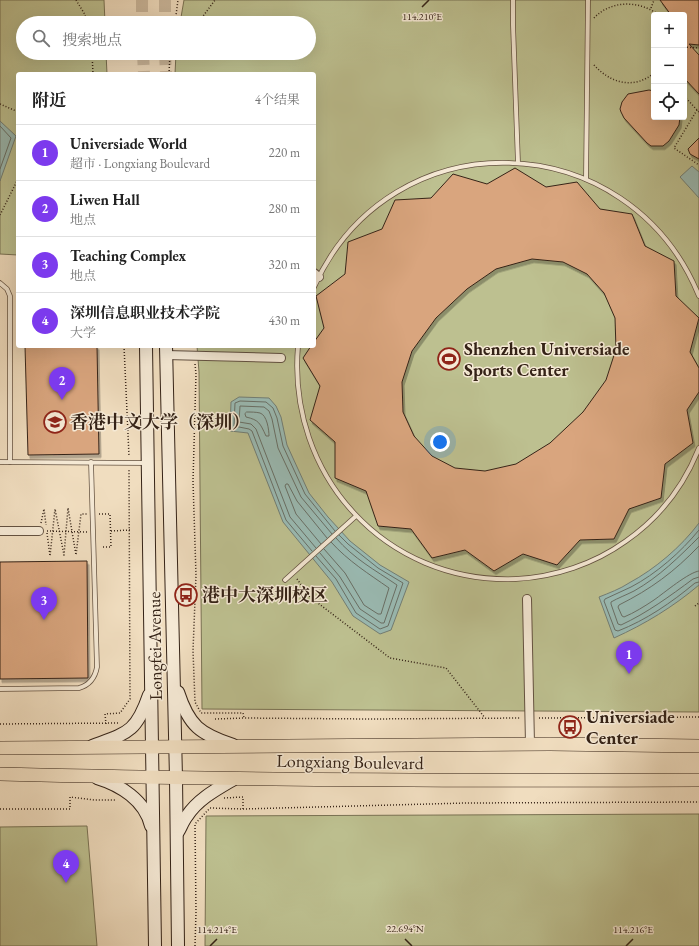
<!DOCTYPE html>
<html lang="zh">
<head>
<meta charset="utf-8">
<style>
	body { margin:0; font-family:"EB Garamond","Noto Serif SC",serif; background:#f2f2f2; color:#222 }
	.controls { position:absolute; right:12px; top:12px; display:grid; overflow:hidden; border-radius:4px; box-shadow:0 4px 16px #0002 }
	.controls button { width:36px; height:36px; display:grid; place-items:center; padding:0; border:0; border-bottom:1px solid #e0e0e0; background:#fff; color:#222; font:20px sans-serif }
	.you { position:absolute; left:440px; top:442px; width:14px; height:14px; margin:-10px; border:3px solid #fff; border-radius:50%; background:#1a73e8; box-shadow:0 0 0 6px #1a73e833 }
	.badge { display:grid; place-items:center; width:26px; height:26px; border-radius:50%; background:#7c3aed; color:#fff; font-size:13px; font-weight:700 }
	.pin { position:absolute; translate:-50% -33px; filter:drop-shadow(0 1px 2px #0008) }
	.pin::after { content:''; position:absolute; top:21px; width:14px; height:12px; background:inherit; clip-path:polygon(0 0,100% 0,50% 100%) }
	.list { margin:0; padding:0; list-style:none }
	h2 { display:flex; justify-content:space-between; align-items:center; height:52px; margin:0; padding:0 16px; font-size:17px }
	h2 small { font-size:13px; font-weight:400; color:#767676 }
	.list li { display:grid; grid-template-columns:26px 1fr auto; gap:12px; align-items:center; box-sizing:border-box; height:56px; padding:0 16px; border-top:1px solid #e0e0e0 }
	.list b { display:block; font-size:15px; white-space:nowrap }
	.list p { margin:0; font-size:13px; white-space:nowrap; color:#767676 }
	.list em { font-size:13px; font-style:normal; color:#767676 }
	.icon { flex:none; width:22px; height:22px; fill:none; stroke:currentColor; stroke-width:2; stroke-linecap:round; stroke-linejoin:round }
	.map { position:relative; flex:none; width:699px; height:946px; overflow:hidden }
	.search { position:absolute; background:#fff; box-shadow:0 4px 16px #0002; left:16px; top:16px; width:300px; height:44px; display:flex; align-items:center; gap:10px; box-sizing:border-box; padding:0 14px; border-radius:22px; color:#767676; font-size:15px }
	.panel { position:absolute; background:#fff; box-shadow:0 4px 16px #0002; left:16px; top:72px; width:300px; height:276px; border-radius:4px }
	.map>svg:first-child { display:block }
	.green { fill:#bdc090; stroke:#797254; fill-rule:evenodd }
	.water { fill:#9abbb4; stroke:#727e75 }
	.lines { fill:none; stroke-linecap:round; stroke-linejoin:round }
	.shore { stroke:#686f66; stroke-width:1 }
	.building { fill:#d9a57e; stroke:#352317; fill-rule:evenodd; filter:url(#shadow) }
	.secondary-tunnel { stroke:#cbb89d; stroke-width:12; stroke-dasharray:12 6; stroke-linecap:butt }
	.lane-casing { stroke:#645241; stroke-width:5.5 }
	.street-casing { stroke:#645241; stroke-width:10 }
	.secondary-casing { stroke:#352317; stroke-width:14 }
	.primary-casing { stroke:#352317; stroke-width:14 }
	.path { stroke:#352317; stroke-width:1.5; stroke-dasharray:1 2; stroke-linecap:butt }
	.lane { stroke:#f5e9d5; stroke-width:4 }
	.street { stroke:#f5e9d5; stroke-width:8 }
	.secondary { stroke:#f5e9d5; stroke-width:12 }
	.primary { stroke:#f0ddbf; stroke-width:13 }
	.ticks { fill:none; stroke:#352317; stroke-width:1.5 }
	.labels { text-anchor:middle; stroke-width:3; stroke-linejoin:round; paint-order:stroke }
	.poi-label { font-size:18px; font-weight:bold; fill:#352317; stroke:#f5e9d5; text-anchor:start }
	.street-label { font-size:18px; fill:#352317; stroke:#f5e9d5 }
	.ticks-label { font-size:10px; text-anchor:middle; fill:#352317; stroke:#f5e9d5; stroke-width:3; stroke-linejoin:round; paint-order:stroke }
</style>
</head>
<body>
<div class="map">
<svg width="699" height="946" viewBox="0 0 699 946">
	<defs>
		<filter id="shadow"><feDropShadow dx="2" dy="3.5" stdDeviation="0" flood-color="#0004"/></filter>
	</defs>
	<rect width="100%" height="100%" fill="#f0ddbf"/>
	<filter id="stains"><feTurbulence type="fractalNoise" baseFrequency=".005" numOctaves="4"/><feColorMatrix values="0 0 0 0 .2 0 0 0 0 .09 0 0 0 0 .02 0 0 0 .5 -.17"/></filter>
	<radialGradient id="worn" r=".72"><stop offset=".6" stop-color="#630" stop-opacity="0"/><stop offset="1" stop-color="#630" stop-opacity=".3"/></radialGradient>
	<!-- green -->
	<g class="green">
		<polygon points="0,0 104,0 105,23 23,23 23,53 106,53 107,74 18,74 18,255 0,254"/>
		<path d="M184,0H699V712L202,709L199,372L197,346H314V74H175L176,53H309V23H180ZM654,15H684V117H654Z"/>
		<polygon points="699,814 699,946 205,946 206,816"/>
		<polygon points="87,826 97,946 0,946 0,827"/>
	</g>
	<!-- water -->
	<g class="water">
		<polygon points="0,121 16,136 0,181"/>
		<polygon points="692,166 699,172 699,198 680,177"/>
		<polygon points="239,397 269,398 276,406 281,417 287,445 309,493 328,517 350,541 380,565 409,582 391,630 380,634 353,616 332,582 283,522 248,433 230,431 231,402"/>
		<path d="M699,523V585C673,607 645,624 614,638L599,597C609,593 620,589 629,583C655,569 681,547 699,523Z"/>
	</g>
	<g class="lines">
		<!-- shore -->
		<g class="shore">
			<polyline points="0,126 11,138 0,169"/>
			<path d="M247,412C251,412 256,412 260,413C267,415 269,430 269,436H266C260,423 259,420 246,417L245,414Z"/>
			<path d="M699,530C681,552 656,574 631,587C622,591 614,595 605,599L604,601L615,630L618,631C646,620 671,603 695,583L699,582"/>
			<path d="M699,537C679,557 659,577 634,591C626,595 618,598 611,602V604L618,624L621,625C647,613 670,596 693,579L699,577"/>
			<polyline points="321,544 296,514 285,486 286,484 288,484 297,501 327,538"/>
			<path d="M699,546C674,572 651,589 619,605L618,607L622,616L624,617C634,613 645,606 654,600C664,593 689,572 699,571"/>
			<polyline points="316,548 290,517 256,429 251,424 239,422 240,406 264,407 269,411 272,419 278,448 301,497 332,534"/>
			<path d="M324,549L345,573L364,605L378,614H381L389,588C369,574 348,561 331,542"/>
			<polyline points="312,551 286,520 252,431 249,429 234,426 235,403 240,401 266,402 273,408 277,418 283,446 305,494 335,531"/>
			<path d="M320,553L340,577L360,609L381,623H384L397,585C375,570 354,559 336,538"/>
			<polyline points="316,556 336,579 356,613 380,629 388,626 403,583 378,568 348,544 339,535"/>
		</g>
	</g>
	<!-- building -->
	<g class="building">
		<polygon points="660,0 699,0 699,45 689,44 699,55 699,94 684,78 684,15 671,15"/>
		<polygon points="649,90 654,91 654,117 680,117 679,125 669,141 663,146 651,146 647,143 624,118 621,112 620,109 622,102 628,94"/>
		<polygon points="699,138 699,159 690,154 688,149"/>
		<path d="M515,168L546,187L577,182L600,209L632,214L645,246L674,261L676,296L699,318L690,352L699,368V392L687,410L693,443L665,464L661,498L629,509L614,539L580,540L557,565L523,554L494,571L465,550L432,558L411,529L378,526L366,491L335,478V442L310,420L320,386L303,358L311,346H314V342L324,328L316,296L345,274L348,242L382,229L395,200L431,198L453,174L487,184ZM532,259L563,262L587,274L604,293L615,318L616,349L606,380L583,412L550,443L516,464L485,471L455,468L432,456L414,436L403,412L402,382L412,351L436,318L467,289L496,269Z"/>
		<polygon points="25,346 97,346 99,454 28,455"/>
		<polygon points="87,561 88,678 0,679 0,562"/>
	</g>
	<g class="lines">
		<!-- secondary-tunnel -->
		<g class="secondary-tunnel">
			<polyline points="142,0 142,23"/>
			<polyline points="165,0 165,23"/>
			<polyline points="143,53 144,74"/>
			<polyline points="165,53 166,74"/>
		</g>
		<!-- lane casing -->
		<g class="lane-casing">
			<g id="lane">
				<polyline points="513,0 513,25 518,163"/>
				<polyline points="586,179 588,0"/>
				<polyline points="0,283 7,289 10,296 10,462"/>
				<path d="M314,287C391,116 629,124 699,296"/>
				<path d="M298,346C287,475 385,584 516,579C555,577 594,564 626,541C659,518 684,486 699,448"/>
				<polyline points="0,462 147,463"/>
				<polyline points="285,580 356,516"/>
				<path d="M0,689L79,688C90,685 95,678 97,667L91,462"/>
			</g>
		</g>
		<!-- street casing -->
		<g class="street-casing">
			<g id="street">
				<polyline points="314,273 319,277"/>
				<polyline points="166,355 281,358"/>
				<polyline points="0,531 39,531"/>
				<polyline points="527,599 530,744"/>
			</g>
		</g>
		<!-- secondary casing -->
		<g class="secondary-casing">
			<g id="secondary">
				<polyline points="146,346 155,946"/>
				<polyline points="166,346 176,778 178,946"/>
				<path d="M178,692C189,726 200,734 233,745"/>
				<path d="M92,746C127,733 136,733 149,695"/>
				<path d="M97,778C120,785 145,800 151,826"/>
				<path d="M178,832C181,827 183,821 187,816C198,799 217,789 234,779"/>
			</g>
		</g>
		<!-- primary casing -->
		<g class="primary-casing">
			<g id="primary">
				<polyline points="0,748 550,744 699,746"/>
				<path d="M0,774C233,780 466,781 699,780"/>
			</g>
		</g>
		<!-- path -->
		<g class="path">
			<polyline points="76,0 84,13 88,23"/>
			<polyline points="651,8 654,0"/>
			<path d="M594,18C611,0 639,0 659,15"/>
			<polyline points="175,23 178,0"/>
			<polyline points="198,23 215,0"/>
			<polyline points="684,47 699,48"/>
			<polyline points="92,53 93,74"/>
			<path d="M594,65C610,83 634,90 654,73"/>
			<polyline points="169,74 170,53"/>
			<polyline points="684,96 699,112"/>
			<polyline points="0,104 16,111"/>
			<polyline points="697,110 674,148 699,165"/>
			<polyline points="0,215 18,179"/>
			<polyline points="124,346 129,456"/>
			<polyline points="195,364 196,374 193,481 196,575 193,651 195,702 201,713 243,713 244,718 369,719 521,718"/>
			<polyline points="99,514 110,514 111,547 101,547"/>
			<polyline points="41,523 44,509 46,525"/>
			<polyline points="47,531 87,532"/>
			<polyline points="111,531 130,530"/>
			<polyline points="47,533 50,556 55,509 64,555 68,508 76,555 81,514 87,514"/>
			<polyline points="297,579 310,597 390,658 446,668 485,718"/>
			<polyline points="695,606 699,603"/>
			<polyline points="539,718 699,717"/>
			<polyline points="215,719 244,718"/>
			<polyline points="0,724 118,723"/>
			<polyline points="106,724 105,714 120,713 130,699 129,470"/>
			<polyline points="224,798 243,797 243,809"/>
			<polyline points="0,809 70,809 70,797 94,800 116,800"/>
			<polyline points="195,946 196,912 195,824 210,808 243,809 466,803 699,802"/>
		</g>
		<!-- lane -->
		<use href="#lane" class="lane"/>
		<!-- street -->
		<use href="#street" class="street"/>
		<!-- secondary -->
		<use href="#secondary" class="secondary"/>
		<!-- primary -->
		<use href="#primary" class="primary"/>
	</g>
	<!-- ticks -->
	<path class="ticks" d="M422,7L429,0M405,939L412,946M210,946L217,939M626,946L633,939"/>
	<!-- icons -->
	<defs>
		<g id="stadium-ring" transform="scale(1.15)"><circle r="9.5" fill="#f5e9d5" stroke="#8f2418" stroke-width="1.5"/><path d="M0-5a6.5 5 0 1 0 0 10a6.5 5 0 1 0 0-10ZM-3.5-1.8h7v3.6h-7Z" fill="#8f2418"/></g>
		<g id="university-ring" transform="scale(1.15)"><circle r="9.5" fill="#f5e9d5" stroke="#8f2418" stroke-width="1.5"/><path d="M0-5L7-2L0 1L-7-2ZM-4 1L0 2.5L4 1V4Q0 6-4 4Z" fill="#8f2418"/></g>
		<g id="bus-ring" transform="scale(1.15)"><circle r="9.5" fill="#f5e9d5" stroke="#8f2418" stroke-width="1.5"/><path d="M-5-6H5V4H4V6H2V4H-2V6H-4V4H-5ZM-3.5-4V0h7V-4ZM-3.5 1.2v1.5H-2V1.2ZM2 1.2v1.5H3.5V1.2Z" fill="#8f2418"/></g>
	</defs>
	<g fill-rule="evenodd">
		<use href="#stadium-ring" x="449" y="359"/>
		<use href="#university-ring" x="55" y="422"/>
		<use href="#bus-ring" x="186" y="595"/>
		<use href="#bus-ring" x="570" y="727"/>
	</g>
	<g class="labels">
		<!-- poi labels -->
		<g class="poi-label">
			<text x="464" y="355">Shenzhen Universiade<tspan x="464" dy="21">Sports Center</tspan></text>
			<text x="70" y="428">香港中文大学（深圳）</text>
			<text x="202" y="601">港中大深圳校区</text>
			<text x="586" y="723">Universiade<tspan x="586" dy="21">Center</tspan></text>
		</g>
		<!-- street labels -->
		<g class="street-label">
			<text transform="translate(155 646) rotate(-91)" y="6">Longfei Avenue</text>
			<text transform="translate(350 762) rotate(1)" y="6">Longxiang Boulevard</text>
		</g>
	</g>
	<g class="ticks-label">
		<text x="422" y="20">114.210°E</text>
		<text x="405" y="932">22.694°N</text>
		<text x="217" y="933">114.214°E</text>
		<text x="633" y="933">114.216°E</text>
	</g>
	<rect width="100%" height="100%" filter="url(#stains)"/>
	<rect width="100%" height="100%" fill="url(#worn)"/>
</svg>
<div class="controls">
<button>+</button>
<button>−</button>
<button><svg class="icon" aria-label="locate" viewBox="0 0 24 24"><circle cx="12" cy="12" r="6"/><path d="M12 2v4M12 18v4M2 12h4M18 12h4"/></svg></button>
</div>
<div class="you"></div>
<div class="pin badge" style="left:629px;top:674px">1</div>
<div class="pin badge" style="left:62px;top:400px">2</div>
<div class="pin badge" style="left:44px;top:620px">3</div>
<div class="pin badge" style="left:66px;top:883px">4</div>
<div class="search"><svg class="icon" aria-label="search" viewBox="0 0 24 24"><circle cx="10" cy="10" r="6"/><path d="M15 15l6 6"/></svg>搜索地点</div>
<section class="panel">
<h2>附近<small>4个结果</small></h2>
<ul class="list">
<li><span class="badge">1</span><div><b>Universiade World</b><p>超市 · Longxiang Boulevard</p></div><em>220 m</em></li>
<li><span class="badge">2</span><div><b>Liwen Hall</b><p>地点</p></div><em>280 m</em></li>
<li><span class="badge">3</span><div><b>Teaching Complex</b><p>地点</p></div><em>320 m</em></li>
<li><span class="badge">4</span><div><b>深圳信息职业技术学院</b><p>大学</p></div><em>430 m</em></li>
</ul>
</section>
</div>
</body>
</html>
